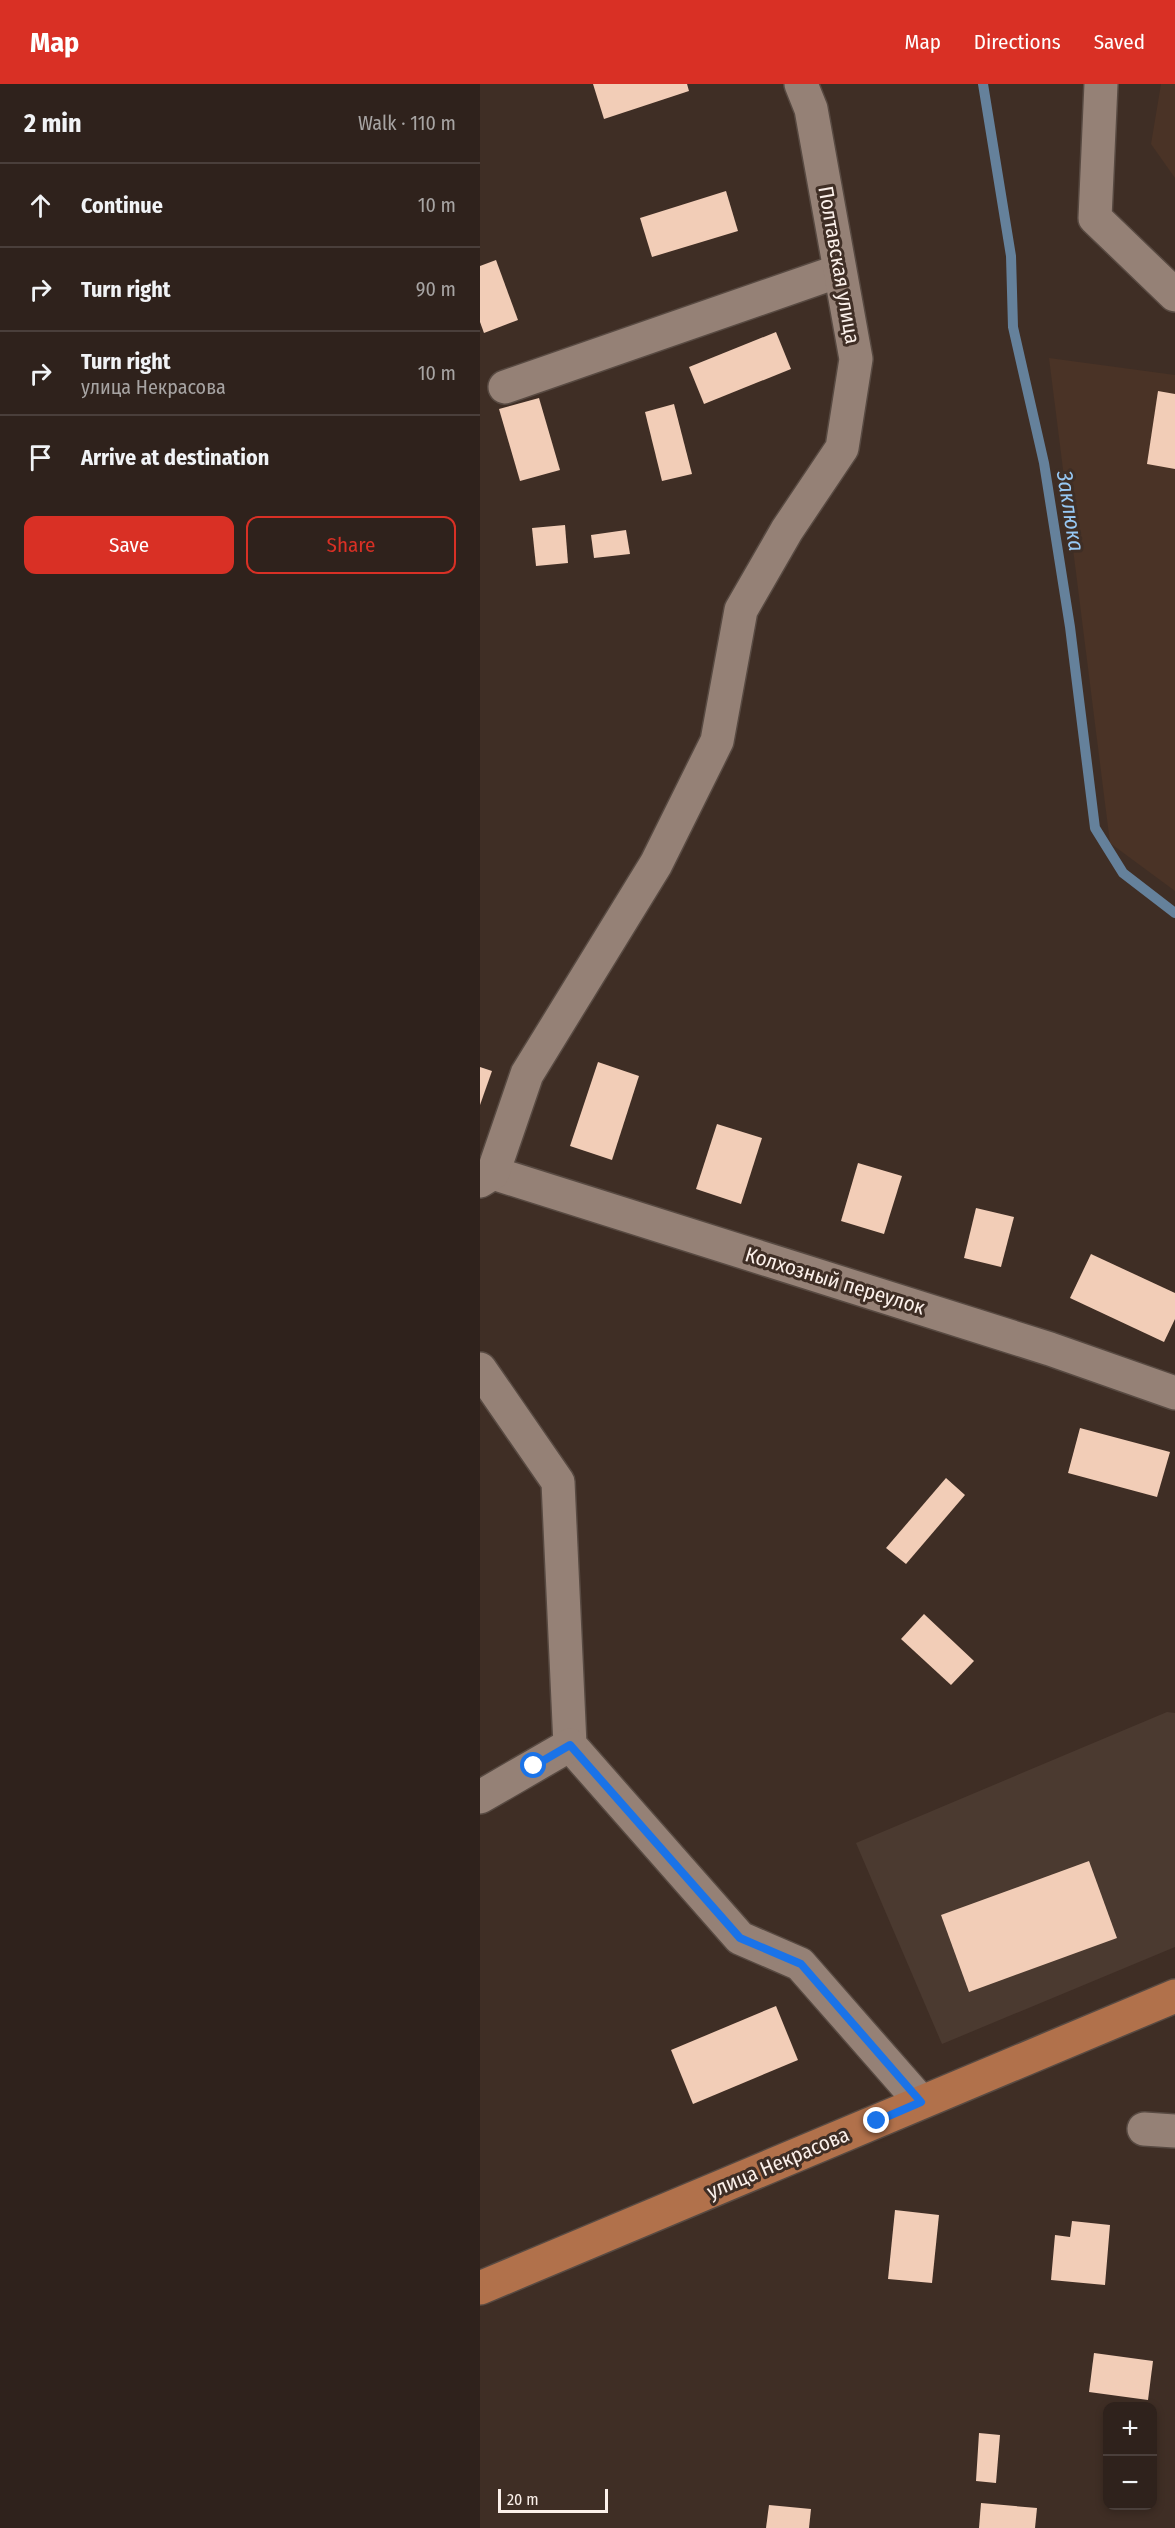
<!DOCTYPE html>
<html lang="en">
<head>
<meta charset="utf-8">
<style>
	body { margin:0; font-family:"Fira Sans Condensed",sans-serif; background:#3b2f29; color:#f1f3f6 }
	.controls { position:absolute; right:18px; bottom:18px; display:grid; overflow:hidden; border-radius:12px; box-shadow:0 3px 9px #0003 }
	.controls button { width:54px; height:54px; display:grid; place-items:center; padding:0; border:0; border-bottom:2px solid #4a3f3b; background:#2f221c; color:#f1f3f6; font:30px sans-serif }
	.scale { position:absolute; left:18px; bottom:15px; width:110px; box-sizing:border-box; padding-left:6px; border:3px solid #fbf0ea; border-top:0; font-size:16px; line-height:21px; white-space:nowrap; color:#fbf0ea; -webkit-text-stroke:4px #3f2e25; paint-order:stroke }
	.stop { position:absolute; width:18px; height:18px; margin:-14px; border:4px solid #1a73e8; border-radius:50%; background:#fff }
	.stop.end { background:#1a73e8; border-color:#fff; box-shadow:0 2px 6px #0008 }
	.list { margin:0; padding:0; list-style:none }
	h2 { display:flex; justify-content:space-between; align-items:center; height:78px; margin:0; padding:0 24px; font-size:26px }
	h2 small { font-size:20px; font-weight:400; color:#a7a4a3 }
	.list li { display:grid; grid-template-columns:39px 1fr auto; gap:18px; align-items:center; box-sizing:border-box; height:84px; padding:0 24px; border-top:2px solid #4a3f3b }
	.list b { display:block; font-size:22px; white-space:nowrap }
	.list p { margin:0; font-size:20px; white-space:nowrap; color:#a7a4a3 }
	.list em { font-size:20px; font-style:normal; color:#a7a4a3 }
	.actions { display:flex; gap:12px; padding:18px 24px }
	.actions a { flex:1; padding:14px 0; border:2px solid #d93025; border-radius:12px; text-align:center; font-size:21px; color:#d93025 }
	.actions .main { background:#d93025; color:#fff }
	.icon { flex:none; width:33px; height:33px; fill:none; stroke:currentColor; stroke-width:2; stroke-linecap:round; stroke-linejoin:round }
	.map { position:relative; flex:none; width:695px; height:2444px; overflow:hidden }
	header { display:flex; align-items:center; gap:36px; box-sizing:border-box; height:84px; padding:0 30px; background:#d93025; color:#fff }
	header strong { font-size:28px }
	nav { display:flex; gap:33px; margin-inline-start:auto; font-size:21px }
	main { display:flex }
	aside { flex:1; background:#2f221c }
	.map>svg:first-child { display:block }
	.built { fill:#4a3326 }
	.industrial { fill:#4b3a30 }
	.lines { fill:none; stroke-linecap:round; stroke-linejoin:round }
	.stream { stroke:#65819b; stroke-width:10 }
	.building { fill:#f2cdb7 }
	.minor-casing { stroke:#584a42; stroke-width:36 }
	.major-casing { stroke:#584a42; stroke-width:36 }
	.minor { stroke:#958176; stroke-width:33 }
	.major { stroke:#b1714b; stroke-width:33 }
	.route { stroke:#1a73e8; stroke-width:8 }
	.labels { text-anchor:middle; stroke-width:6; stroke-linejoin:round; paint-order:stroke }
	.street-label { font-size:21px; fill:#fbf0ea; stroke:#3f2e25 }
	.water-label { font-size:22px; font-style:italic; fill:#97c8f4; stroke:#3f2e25 }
</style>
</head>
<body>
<header>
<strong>Map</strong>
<nav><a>Map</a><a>Directions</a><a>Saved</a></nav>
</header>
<main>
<aside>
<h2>2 min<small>Walk · 110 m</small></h2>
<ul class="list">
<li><svg class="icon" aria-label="ahead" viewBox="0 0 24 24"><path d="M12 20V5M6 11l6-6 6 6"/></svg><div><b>Continue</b></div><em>10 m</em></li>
<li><svg class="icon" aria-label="right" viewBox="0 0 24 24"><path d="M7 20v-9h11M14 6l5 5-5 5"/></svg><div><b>Turn right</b></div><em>90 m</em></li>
<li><svg class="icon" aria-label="right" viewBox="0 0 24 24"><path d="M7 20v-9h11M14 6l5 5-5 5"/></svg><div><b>Turn right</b><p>улица Некрасова</p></div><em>10 m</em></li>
<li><svg class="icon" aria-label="arrive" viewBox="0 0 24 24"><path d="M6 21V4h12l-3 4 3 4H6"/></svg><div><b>Arrive at destination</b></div></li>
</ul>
<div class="actions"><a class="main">Save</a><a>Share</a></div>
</aside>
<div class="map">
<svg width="695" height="2444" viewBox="0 0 695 2444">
	<rect width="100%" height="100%" fill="#3f2e25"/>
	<!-- built -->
	<g class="built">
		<polygon points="681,0 695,0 695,94 671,60"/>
		<polygon points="569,274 695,291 695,807 630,759"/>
	</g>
	<!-- industrial -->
	<polygon class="industrial" points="687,1628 695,1629 695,1863 462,1960 376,1759"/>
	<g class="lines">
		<!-- stream -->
		<polyline class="stream" points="503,0 531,172 533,243 564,379 590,543 615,744 643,789 695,829"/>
	</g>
	<!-- building -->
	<g class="building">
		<polygon points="113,0 207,0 209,7 124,35"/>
		<polygon points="246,107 258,147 172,173 160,134"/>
		<polygon points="16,176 38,236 4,249 0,238 0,182"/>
		<polygon points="296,248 311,285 224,320 209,283"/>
		<polygon points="678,307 695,310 695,385 667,380"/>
		<polygon points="59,314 80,386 40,397 19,325"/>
		<polygon points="194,320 212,390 182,397 165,328"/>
		<polygon points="85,441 88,479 56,482 52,444"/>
		<polygon points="146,446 150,470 114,474 111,451"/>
		<polygon points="118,978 159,992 132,1076 90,1062"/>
		<polygon points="0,983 12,987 0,1021"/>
		<polygon points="237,1040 282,1054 261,1120 216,1105"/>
		<polygon points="378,1079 422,1092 404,1150 361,1137"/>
		<polygon points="496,1124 534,1133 521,1183 484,1174"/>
		<polygon points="611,1170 695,1209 695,1235 684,1258 590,1214"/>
		<polygon points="600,1344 690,1368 677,1413 588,1389"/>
		<polygon points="466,1394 485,1411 426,1480 406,1464"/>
		<polygon points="444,1530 494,1577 471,1601 421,1555"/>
		<polygon points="609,1777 637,1854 489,1908 461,1831"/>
		<polygon points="296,1922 318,1976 213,2020 191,1966"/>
		<polygon points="415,2126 459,2131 452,2199 408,2195"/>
		<polygon points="592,2137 630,2141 625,2201 571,2196 575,2151 590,2153"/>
		<polygon points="614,2269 673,2277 668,2316 609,2308"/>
		<polygon points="499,2349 520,2351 516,2399 496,2397"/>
		<polygon points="501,2419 557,2424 555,2444 499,2444"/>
		<polygon points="289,2421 331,2425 329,2444 286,2444"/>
	</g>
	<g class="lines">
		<!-- minor casing -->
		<g class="minor-casing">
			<g id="minor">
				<polyline points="621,0 615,134 695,211"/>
				<polyline points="25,303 359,187"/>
				<polyline points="13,1089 570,1265 695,1309"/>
				<polyline points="0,1097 13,1089 47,990 176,780 237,657 261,526 307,446 362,364 376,275 331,25 321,0"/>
				<polyline points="0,1285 78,1398 90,1661 260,1854 320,1880 441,2018"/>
				<polyline points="0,1713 90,1661"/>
				<polyline points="664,2045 695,2047"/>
			</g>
		</g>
		<!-- major casing -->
		<g class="major-casing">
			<polyline id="major" points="0,2204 695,1912"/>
		</g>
		<!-- minor -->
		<use href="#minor" class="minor"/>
		<!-- major -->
		<use href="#major" class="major"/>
	</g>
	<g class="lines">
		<!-- route -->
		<polyline class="route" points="54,1682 90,1661 260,1854 321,1880 441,2018 397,2037"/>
	</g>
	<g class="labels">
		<!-- street labels -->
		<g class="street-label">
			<text transform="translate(359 181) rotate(80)" y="7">Полтавская улица</text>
			<text transform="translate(355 1197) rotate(17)" y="7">Колхозный переулок</text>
			<text transform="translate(298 2079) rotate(-23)" y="7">улица Некрасова</text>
		</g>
		<!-- water labels -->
		<g class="water-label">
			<text transform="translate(591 427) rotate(81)" y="8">Заклюка</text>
		</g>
	</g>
</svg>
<div class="controls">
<button>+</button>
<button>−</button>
</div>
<div class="scale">20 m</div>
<div class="stop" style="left:54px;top:1682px"></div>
<div class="stop end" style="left:397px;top:2037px"></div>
</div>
</main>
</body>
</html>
